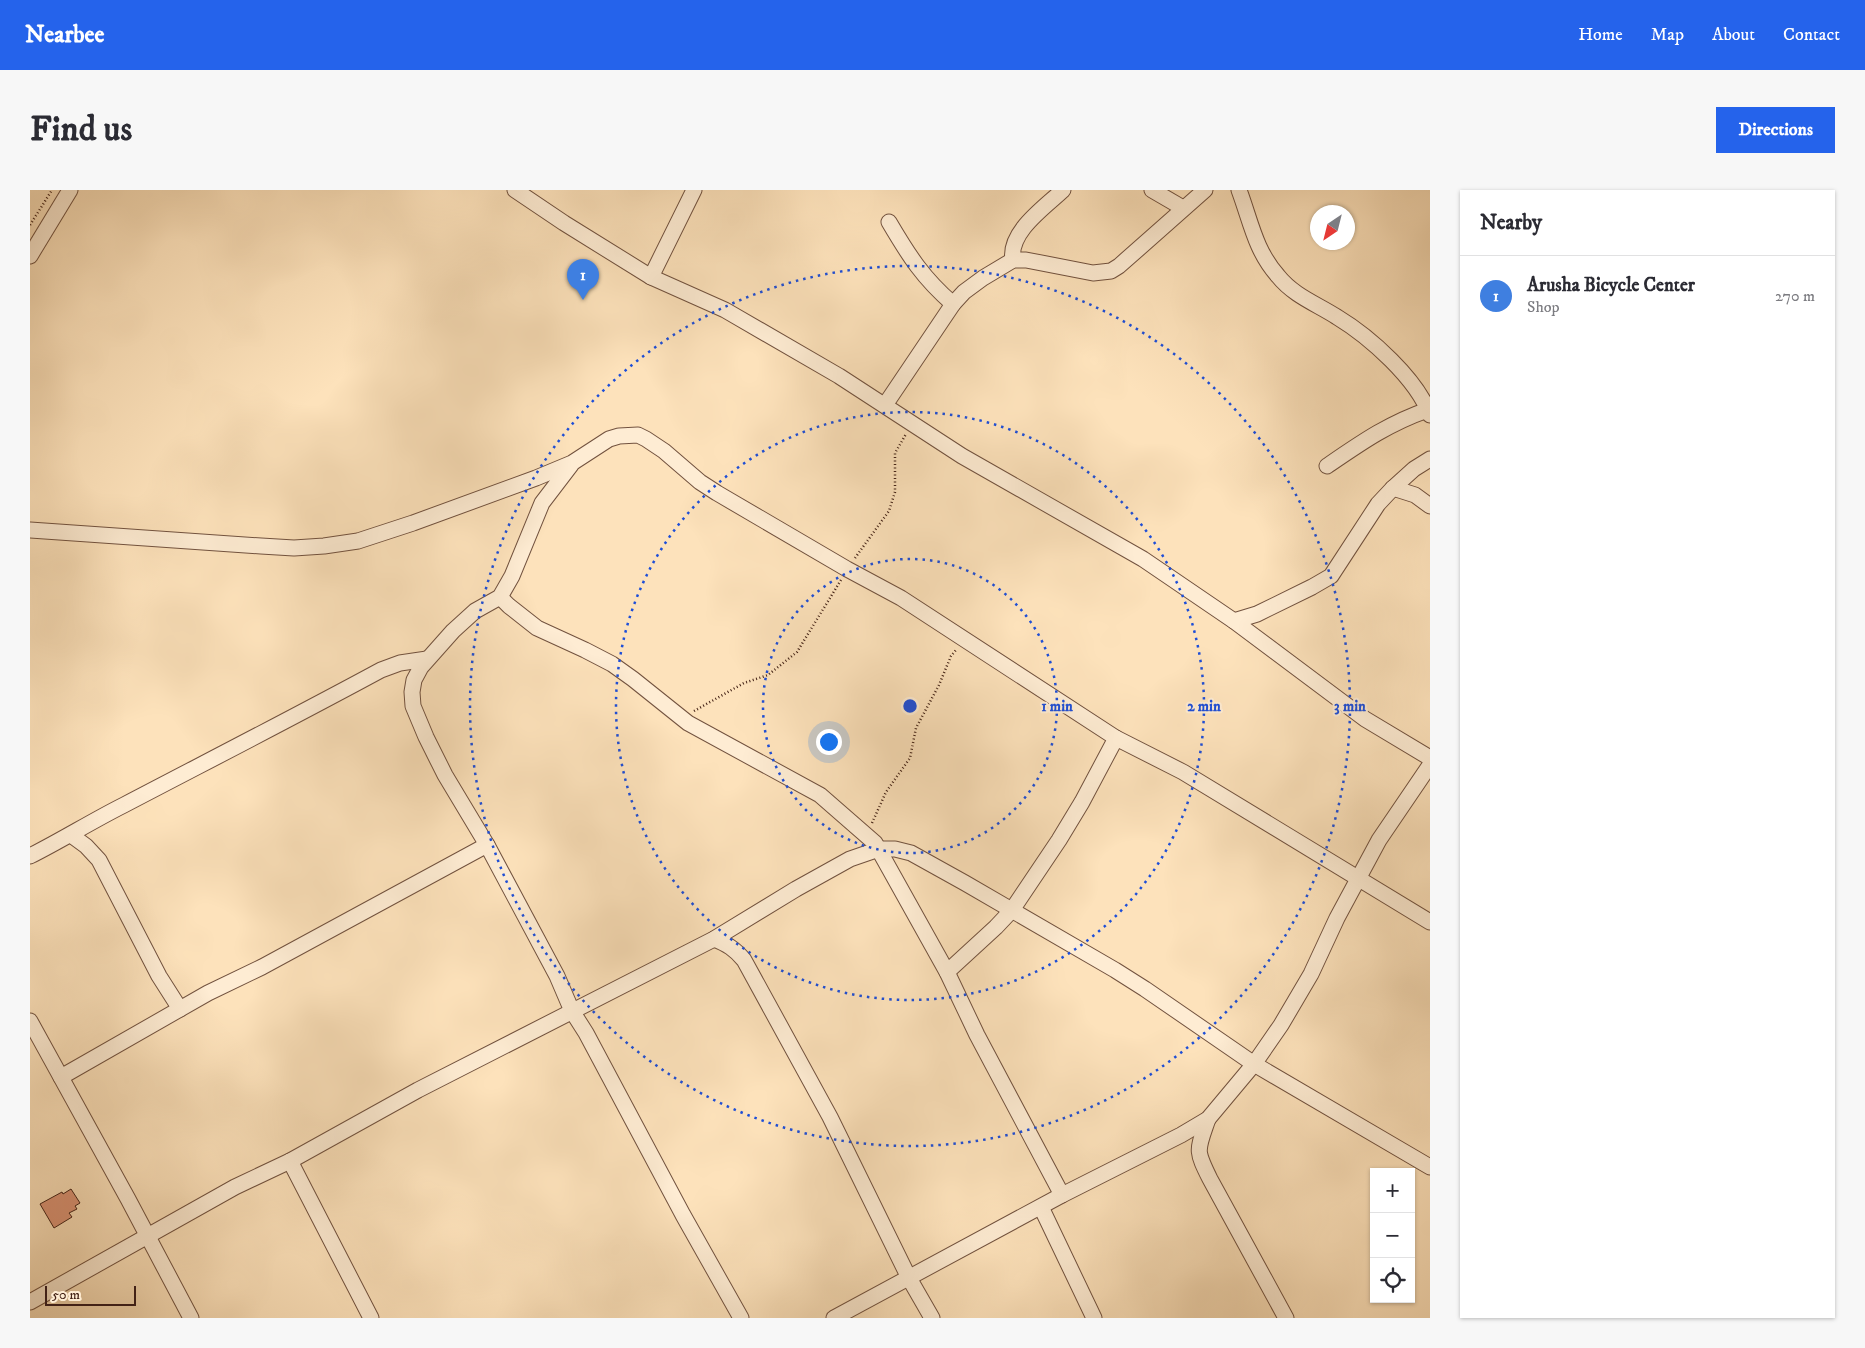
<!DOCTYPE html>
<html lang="en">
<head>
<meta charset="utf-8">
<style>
	body { margin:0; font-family:"IM FELL DW Pica",serif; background:#f7f7f7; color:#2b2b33 }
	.controls { position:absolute; right:15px; bottom:15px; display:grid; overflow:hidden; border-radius:0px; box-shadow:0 1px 4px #0004 }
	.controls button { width:45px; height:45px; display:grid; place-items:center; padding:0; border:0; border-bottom:1px solid #e1e1e2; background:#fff; color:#2b2b33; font:25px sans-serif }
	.compass { position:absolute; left:1280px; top:15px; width:45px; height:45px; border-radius:50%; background:#fff; box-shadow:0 1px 4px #0004; rotate:215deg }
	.scale { position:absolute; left:15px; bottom:12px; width:91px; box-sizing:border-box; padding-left:5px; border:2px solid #432216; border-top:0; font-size:14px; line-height:18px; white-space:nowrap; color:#432216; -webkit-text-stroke:4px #feecd3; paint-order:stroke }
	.you { position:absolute; left:798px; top:551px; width:18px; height:18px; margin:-12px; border:4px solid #fff; border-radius:50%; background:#1a73e8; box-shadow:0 0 0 8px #1a73e833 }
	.badge { display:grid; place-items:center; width:32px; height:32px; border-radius:50%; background:#2563eb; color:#fff; font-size:16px; font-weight:700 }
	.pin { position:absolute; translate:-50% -41px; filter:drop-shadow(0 1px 2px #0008) }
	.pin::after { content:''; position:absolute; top:26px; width:18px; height:15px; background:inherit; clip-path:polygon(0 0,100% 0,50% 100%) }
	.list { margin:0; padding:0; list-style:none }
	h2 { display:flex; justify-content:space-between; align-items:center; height:65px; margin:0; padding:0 20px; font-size:21px }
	h2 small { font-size:16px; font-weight:400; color:#7c7c81 }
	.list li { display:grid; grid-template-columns:32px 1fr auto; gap:15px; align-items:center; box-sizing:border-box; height:80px; padding:0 20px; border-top:1px solid #e1e1e2 }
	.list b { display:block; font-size:19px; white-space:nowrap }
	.list p { margin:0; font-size:16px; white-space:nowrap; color:#7c7c81 }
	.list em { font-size:16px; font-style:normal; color:#7c7c81 }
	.icon { flex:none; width:28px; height:28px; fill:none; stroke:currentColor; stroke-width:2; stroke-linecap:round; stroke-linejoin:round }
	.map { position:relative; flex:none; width:1400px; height:1128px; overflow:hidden; border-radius:0px }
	header { display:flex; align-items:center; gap:30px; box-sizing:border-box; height:70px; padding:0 25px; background:#2563eb; color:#fff }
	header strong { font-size:24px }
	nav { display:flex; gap:28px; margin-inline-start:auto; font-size:18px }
	.intro { display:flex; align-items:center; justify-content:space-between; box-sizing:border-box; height:120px; padding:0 30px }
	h1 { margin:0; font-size:35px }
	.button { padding:12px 22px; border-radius:0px; background:#2563eb; color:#fff; font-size:18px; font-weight:700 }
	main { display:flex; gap:30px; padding:0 30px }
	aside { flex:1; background:#fff; border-radius:0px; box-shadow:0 1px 4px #0004 }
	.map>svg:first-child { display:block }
	.building { fill:#dc9476; stroke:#432216 }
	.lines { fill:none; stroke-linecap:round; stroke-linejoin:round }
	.minor-casing { stroke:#72523f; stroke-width:17 }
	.path { stroke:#432216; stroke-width:2.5; stroke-dasharray:1 2.5; stroke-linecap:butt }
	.minor { stroke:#feecd3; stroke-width:15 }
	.ring { fill:none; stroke:#1d4ed8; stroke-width:2.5; stroke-dasharray:2.5 5 }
	.centre { fill:#1d4ed8; stroke:#feecd3; stroke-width:2.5 }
	.ring-label { font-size:15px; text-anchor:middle; font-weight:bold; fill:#1d4ed8; stroke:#feecd3; stroke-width:4; stroke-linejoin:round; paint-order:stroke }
</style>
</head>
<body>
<header>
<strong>Nearbee</strong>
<nav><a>Home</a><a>Map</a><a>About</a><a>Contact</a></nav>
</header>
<div class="intro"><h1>Find us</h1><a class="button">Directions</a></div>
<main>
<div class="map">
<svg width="1400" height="1128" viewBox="0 0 1400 1128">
	<rect width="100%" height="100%" fill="#fde2bb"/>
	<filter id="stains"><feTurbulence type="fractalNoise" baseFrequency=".004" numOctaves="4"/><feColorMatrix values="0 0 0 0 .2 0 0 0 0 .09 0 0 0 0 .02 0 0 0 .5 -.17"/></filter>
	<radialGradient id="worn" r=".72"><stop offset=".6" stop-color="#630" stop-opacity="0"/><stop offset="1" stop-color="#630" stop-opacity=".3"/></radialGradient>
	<!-- building -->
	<polygon class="building" points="41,999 50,1013 45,1016 47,1019 39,1023 42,1027 24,1038 10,1014 32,1002 33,1004"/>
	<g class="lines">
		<!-- minor casing -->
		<g class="minor-casing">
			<g id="minor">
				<polyline points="485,0 534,33 621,87 695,120 809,186 932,266 1113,369 1204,431 1335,529 1400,568"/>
				<polyline points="1122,0 1153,18"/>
				<path d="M1209,0C1221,32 1225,60 1248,86C1264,106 1287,114 1307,127C1340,147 1387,189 1400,225"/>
				<path d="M859,32C879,66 893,88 923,114"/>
				<polyline points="0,66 40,0"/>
				<path d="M983,70C978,42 1015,17 1033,0"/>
				<polyline points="621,87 664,0"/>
				<polyline points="855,215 923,114 934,102 953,88 983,70 996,70 1063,83 1081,81 1089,76 1175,0"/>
				<polyline points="541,275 512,313 482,386 470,407 445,421 423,441 391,477 384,490 382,502 383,516 396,547 415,585 457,655 527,786 542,821 556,843 653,1025 711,1128"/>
				<path d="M1297,276C1332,252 1359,233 1400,219"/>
				<polyline points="1363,298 1385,305 1400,316"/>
				<polyline points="0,340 231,356 264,358 294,356 328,351 383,333 506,288 542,273 579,249 589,246 608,245 616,249 634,261 670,292 687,303 817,379 871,408 1086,548 1153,582 1400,732"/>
				<polyline points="470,407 479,416 507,438 555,460 582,474 603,489 658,533 790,605 845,653 917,782 947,845 1032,1005"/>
				<polyline points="1204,431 1227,424 1282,397 1301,386 1348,314 1363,298 1384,279 1400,269"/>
				<polyline points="41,645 56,656 69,670 129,786 150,819"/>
				<path d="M0,666C32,650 62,631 94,615C180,570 266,526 351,480L370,473L397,469"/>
				<path d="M684,749C697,754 705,759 714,770L800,927L879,1088L902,1128"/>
				<polyline points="917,782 966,737 982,720 1029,650 1052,612 1086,548"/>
				<polyline points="0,831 98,1009 161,1128"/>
				<polyline points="31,887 178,803 232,777 457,655"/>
				<path d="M1178,929C1167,961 1165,959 1180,989L1256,1128"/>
				<polyline points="260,971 341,1128"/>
				<polyline points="1011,1017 1064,1128"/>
				<polyline points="0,1112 205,997 260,971 388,900 684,749 766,699 820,669 849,659 865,659 881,663 935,693 1085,780 1115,799 1224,874 1400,977"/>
				<polyline points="804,1128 1032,1005 1151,945 1178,929 1224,874 1251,835 1281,784 1307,728 1349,650 1400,575"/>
			</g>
		</g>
		<!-- path -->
		<g class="path">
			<polyline points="0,35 22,0"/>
			<polyline points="825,368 859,321 865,302 865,263 876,244"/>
			<polyline points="664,521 714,493 738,485 767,462 811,390"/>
			<polyline points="842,633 856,602 880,568 886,538 909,495 921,466 926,460"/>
		</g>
		<!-- minor -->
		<use href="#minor" class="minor"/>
	</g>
	<!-- distance rings -->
	<g class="ring">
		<circle cx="880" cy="516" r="147"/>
		<circle cx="880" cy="516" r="294"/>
		<circle cx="880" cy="516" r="440"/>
	</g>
	<circle cx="880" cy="516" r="8" class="centre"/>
	<g class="ring-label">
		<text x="1027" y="521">1 min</text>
		<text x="1174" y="521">2 min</text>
		<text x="1320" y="521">3 min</text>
	</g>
	<rect width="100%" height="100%" filter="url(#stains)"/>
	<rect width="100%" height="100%" fill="url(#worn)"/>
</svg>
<div class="controls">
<button>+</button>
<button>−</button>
<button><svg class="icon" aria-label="locate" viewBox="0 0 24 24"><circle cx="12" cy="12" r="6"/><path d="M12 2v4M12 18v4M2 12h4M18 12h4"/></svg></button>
</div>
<svg class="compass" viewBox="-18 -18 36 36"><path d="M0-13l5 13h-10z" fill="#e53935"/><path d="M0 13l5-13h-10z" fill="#7c7c81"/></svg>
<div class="scale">50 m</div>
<div class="you"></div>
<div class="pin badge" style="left:553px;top:110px;background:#3f7fe0">1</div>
</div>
<aside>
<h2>Nearby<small></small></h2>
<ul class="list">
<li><span class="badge" style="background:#3f7fe0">1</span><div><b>Arusha Bicycle Center</b><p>Shop</p></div><em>270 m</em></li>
</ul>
</aside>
</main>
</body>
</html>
